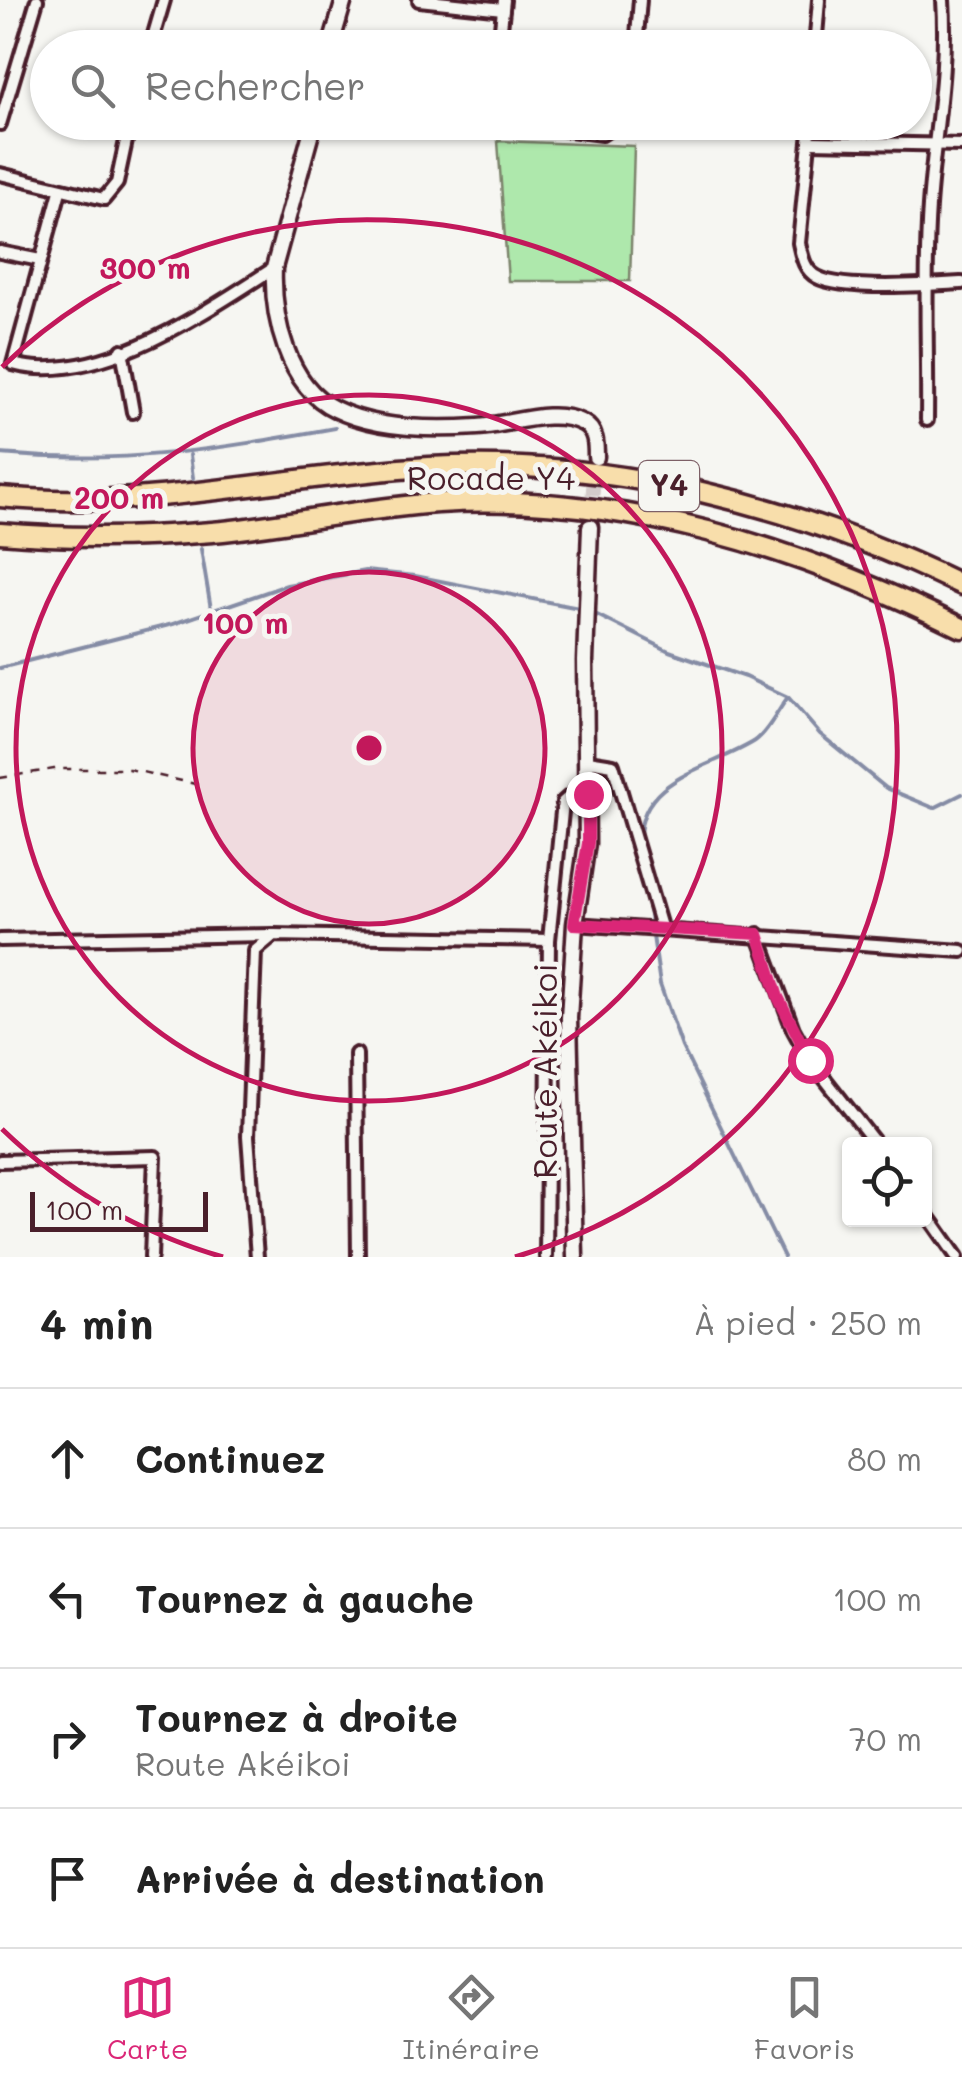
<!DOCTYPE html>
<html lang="fr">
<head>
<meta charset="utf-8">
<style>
	body { margin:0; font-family:Mali,sans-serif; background:#f2f2f2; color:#222 }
	.controls { position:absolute; right:30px; bottom:30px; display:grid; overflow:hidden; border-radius:10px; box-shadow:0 2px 8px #0004 }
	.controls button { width:90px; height:90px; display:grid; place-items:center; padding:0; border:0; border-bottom:2px solid #e0e0e0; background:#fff; color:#222; font:50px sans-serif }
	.scale { position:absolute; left:30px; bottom:25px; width:178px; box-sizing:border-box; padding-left:10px; border:5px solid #4a1f2b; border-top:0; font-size:28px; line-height:35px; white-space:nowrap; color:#4a1f2b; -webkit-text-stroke:8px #f6f6f2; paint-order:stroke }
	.stop { position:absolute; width:30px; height:30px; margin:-22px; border:8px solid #db2777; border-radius:50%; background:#fff }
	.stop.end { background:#db2777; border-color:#fff; box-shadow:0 2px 10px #0008 }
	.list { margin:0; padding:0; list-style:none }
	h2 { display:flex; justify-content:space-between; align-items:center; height:130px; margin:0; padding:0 40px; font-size:42px }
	h2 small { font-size:32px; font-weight:400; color:#767676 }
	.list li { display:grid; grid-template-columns:65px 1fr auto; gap:30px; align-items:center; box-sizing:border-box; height:140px; padding:0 40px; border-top:2px solid #e0e0e0 }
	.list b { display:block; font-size:38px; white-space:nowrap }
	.list p { margin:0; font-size:32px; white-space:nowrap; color:#767676 }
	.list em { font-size:32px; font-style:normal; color:#767676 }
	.icon { flex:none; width:55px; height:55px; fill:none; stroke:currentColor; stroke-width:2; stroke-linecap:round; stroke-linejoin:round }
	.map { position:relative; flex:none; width:962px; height:1257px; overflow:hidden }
	.search { position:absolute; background:#fff; box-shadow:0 2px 8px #0004; left:30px; right:30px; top:30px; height:110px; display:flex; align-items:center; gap:25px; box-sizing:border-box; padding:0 35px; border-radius:55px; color:#767676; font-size:38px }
	.sheet { height:690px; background:#fff }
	nav { display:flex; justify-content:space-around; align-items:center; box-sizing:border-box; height:140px; border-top:2px solid #e0e0e0; background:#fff; font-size:28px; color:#767676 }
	nav a { display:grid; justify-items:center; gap:5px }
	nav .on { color:#db2777 }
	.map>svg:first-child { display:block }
	.green { fill:#aee8ac; stroke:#7c846c; stroke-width:2.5 }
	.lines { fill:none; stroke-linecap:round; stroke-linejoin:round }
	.stream { stroke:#858ca5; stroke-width:4 }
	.secondary-tunnel { stroke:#d4cbca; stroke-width:14; stroke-dasharray:14 7; stroke-linecap:butt }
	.street-casing { stroke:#4a1f2b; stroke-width:18 }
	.secondary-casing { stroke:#4a1f2b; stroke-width:21 }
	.highway-casing { stroke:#4a1f2b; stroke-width:25 }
	.path { stroke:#4a1f2b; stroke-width:2.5; stroke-dasharray:8 8; stroke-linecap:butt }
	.street { stroke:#f6f6f2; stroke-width:10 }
	.secondary { stroke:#f6f6f2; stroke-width:14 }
	.highway { stroke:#f8deab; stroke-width:18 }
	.route { stroke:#db2777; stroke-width:12 }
	.ring { fill:none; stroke:#c2185b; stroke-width:5 }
	.labels { text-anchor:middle; stroke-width:10; stroke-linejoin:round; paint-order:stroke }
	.shield { fill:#f6f6f2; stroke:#7e6067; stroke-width:2.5 }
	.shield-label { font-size:30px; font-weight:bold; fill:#4a1f2b }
	.street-label { font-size:32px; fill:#4a1f2b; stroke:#f6f6f2 }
	.centre { fill:#c2185b; stroke:#f6f6f2; stroke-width:5 }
	.ring-label { font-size:30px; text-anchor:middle; font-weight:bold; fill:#c2185b; stroke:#f6f6f2; stroke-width:10; stroke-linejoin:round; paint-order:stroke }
</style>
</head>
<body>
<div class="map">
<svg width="962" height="1257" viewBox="0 0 962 1257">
	<rect width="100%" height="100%" fill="#f6f6f2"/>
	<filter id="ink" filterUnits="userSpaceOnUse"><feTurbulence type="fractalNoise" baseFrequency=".01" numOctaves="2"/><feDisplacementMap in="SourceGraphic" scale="20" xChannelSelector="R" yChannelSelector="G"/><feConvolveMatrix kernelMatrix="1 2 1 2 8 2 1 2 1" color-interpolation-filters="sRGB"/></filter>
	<g filter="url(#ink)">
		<!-- green -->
		<polygon class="green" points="498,141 634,146 630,281 508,281"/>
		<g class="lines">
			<!-- stream -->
			<g class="stream">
				<path d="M0,454C125,465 213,450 335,428"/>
				<polyline points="190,455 193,478"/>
				<polyline points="201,549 211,609"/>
				<polyline points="593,613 669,651 745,677 788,697 820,734 886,788 934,808 962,794"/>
				<polyline points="0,668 173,624 287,585 365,571 415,576 584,609"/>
				<path d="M640,841C638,777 711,769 755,741C768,732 778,710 788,697"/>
				<polyline points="647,895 660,984 682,1047 784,1257"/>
			</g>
			<!-- secondary-tunnel -->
			<polyline class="secondary-tunnel" points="591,516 595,463"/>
			<!-- street casing -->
			<g class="street-casing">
				<g id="street">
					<polyline points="419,0 503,9 504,0"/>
					<polyline points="150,48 164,0"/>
					<polyline points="499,48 503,9"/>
					<polyline points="636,48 640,0"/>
					<polyline points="815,48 819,0"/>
					<polyline points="506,122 602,134 620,122"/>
					<path d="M811,122L799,243C802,256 804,270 817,277C842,291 931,285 962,283"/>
					<polyline points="0,124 37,0"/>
					<polyline points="811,142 962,145"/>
					<polyline points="0,174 104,199 117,183 130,122"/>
					<path d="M60,191L13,364C98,387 205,312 274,268"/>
					<polyline points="0,252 40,260"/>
					<polyline points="122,350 133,412"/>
					<path d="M927,420C928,349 924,276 929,206C934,133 948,74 943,0"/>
					<polyline points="588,761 613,765 661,927"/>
					<polyline points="575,924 962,951"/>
					<polyline points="758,934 793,1029 810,1060 876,1144"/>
					<polyline points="0,940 273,935"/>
					<polyline points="549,940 563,802 571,795 600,797"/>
					<polyline points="356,1054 358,1257"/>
					<polyline points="0,1161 155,1157 151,1257"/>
					<polyline points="924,1210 957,1257"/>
					<polyline points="257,1257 248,1136 255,951 274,935 549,940 546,1257"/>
				</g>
			</g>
			<!-- secondary casing -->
			<g class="secondary-casing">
				<g id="secondary">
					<polyline points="330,48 344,0"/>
					<path d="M314,122L274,268C272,316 287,386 335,409C375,429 434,430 478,427C510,425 553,407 583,423C596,430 596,444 596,457"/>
					<polyline points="575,1257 569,1018 575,924 587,843 585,661 590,527"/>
				</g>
			</g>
			<!-- highway casing -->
			<g class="highway-casing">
				<g id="highway">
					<path d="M0,497C148,511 283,475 429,467C612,457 798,505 962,585"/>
					<path d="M0,533C71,539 141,538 212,532C287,525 362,508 438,503C623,492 798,547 962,628"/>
				</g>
			</g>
			<!-- path -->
			<polyline class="path" points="0,778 54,769 129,769 204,786"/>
			<!-- street -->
			<use href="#street" class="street"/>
			<!-- secondary -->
			<use href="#secondary" class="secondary"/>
			<!-- highway -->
			<use href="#highway" class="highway"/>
		</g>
	</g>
	<g class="lines" filter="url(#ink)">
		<!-- route -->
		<polyline class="route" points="588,794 588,843 574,924 758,934 778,997 810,1060"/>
	</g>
	<!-- distance rings -->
	<circle cx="369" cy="748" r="176" fill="#c2185b" fill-opacity=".12"/>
	<g class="ring">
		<circle cx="369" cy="748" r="176"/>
		<circle cx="369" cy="748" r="353"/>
		<path d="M223 1257A529 529 0 0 1 2 1129M2 367A529 529 0 1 1 515 1257"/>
	</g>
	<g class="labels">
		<!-- shield labels -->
		<rect class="shield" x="639" y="461" width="60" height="50" rx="8"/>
		<g class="shield-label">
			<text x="669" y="496">Y4</text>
		</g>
		<!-- street labels -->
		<g class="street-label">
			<text x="491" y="490">Rocade Y4</text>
			<text transform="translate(546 1071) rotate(-90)" y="11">Route Akéikoi</text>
		</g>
	</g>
	<circle cx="369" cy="748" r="15" class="centre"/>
	<g class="ring-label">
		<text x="145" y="279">300 m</text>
		<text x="119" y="509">200 m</text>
		<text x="245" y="634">100 m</text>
	</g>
</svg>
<div class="controls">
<button><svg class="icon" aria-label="locate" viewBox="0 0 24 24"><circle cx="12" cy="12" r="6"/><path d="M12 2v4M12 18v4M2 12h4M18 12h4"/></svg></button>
</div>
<div class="scale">100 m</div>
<div class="stop" style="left:810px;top:1060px"></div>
<div class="stop end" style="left:588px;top:794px"></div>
<div class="search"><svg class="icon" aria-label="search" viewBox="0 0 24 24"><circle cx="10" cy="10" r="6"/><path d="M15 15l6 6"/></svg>Rechercher</div>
</div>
<section class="sheet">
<h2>4 min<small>À pied · 250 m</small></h2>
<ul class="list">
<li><svg class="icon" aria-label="ahead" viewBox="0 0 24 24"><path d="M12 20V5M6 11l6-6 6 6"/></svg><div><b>Continuez</b></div><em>80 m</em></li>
<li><svg class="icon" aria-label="left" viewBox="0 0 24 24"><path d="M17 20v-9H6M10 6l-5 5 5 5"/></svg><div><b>Tournez à gauche</b></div><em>100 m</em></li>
<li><svg class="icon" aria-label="right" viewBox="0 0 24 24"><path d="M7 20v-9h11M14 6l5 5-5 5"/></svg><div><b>Tournez à droite</b><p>Route Akéikoi</p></div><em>70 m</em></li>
<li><svg class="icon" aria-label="arrive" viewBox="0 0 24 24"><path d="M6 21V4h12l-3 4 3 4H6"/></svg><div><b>Arrivée à destination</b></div></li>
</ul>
</section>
<nav>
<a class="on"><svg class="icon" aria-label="map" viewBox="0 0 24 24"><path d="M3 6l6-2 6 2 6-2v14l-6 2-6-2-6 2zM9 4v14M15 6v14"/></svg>Carte</a>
<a><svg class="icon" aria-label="directions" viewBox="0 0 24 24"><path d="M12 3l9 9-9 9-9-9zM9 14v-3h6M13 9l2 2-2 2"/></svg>Itinéraire</a>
<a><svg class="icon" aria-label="saved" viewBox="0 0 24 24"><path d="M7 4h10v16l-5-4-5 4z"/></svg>Favoris</a>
</nav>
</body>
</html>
